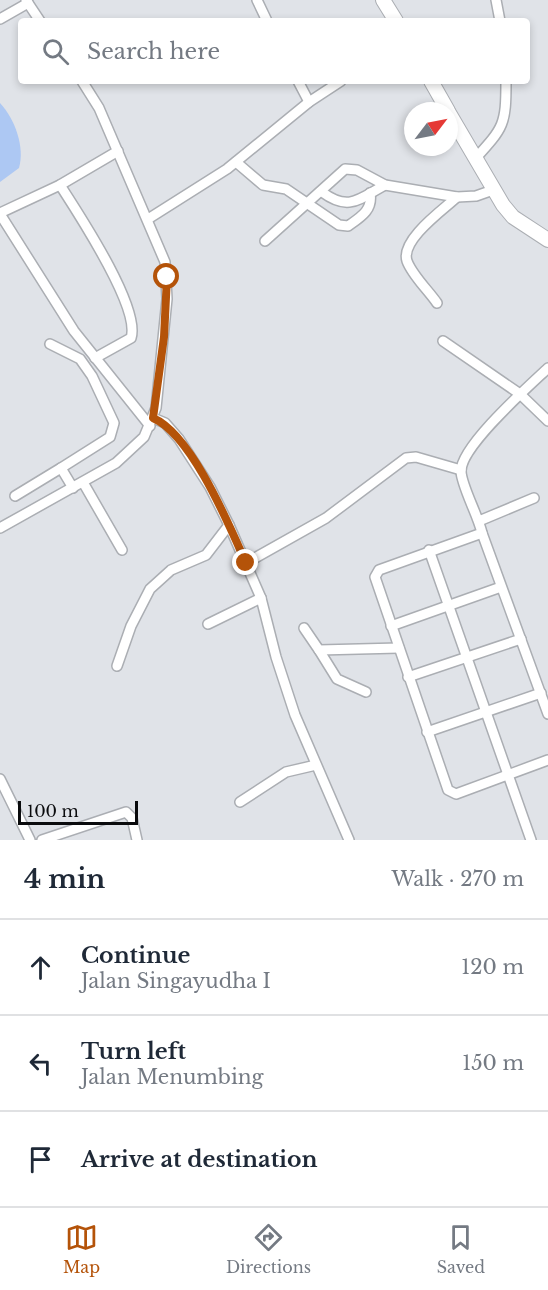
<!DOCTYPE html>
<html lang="en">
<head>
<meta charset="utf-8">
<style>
	body { margin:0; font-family:"Libre Baskerville",serif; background:#f6f6f7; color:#1f2937 }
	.compass { position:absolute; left:404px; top:102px; width:54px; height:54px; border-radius:50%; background:#fff; box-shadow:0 3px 9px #0003; rotate:58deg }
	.scale { position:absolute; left:18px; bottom:15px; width:120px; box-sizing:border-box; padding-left:6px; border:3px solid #0a0b0d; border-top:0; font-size:16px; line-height:21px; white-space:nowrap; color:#0a0b0d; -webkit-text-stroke:4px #e0e3e8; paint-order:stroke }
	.stop { position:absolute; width:18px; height:18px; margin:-14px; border:4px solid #b45309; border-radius:50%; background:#fff }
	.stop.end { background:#b45309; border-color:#fff; box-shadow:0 2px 6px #0008 }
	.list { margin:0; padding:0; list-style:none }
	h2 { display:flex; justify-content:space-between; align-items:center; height:78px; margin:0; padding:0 24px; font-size:26px }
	h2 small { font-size:20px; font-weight:400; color:#747a83 }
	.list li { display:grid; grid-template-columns:39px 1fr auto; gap:18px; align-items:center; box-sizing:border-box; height:96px; padding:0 24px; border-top:2px solid #e0e1e3 }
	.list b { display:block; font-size:22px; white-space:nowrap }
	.list p { margin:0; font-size:20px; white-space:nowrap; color:#747a83 }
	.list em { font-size:20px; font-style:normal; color:#747a83 }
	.icon { flex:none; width:33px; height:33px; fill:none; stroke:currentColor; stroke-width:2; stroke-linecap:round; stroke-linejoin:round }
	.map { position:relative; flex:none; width:548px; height:840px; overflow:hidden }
	.search { position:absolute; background:#fff; box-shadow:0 3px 9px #0003; left:18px; right:18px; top:18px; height:66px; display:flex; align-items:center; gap:15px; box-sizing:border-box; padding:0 21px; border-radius:6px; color:#747a83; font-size:22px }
	.sheet { height:366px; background:#fff }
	nav { display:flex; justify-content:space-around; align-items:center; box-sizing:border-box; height:84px; border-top:2px solid #e0e1e3; background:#fff; font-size:16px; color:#747a83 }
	nav a { display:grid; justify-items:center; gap:3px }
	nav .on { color:#b45309 }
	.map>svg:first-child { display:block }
	.green { fill:#adc8f3 }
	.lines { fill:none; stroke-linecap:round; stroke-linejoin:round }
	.street-casing { stroke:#abaeb3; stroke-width:12 }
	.secondary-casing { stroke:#abaeb3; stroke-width:16 }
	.street { stroke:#fff; stroke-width:9 }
	.secondary { stroke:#fff; stroke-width:14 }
	.route { stroke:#b45309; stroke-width:8 }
</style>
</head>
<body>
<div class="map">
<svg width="548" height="840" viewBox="0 0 548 840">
	<rect width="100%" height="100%" fill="#e0e3e8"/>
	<!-- green -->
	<path class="green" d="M0,103C15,119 25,147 19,168L0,182Z"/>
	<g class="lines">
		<!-- street casing -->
		<g class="street-casing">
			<g id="street">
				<polyline points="26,0 40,21"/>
				<polyline points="257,0 267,21"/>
				<polyline points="496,0 500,21"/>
				<polyline points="0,19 28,3"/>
				<polyline points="298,81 309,102"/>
				<path d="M475,159C504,127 506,125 506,81"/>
				<path d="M236,162L263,185L286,189L339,225L348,226C361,217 373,210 370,193"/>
				<path d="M60,185C78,213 141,308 131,338L95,358"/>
				<path d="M322,192C349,212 359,199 385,185"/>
				<polyline points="0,213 60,185 118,151"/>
				<polyline points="0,214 74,331 150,426"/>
				<polyline points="148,219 227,169 309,102 341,81"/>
				<polyline points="265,241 345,169 357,170 385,185 457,197 476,196 493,190"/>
				<path d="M437,303C428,290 412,275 407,261C400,240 444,209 457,197"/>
				<polyline points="443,341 520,394 548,421"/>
				<polyline points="50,344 80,359 92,376 114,423 110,437 61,468 73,488"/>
				<path d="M548,368C529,386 461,446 461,471C461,485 478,515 482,533L379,570L375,577L448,790L456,794L548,760"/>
				<polyline points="153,418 165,423 179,439 210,487 229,525 261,598 276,657 295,715 349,840"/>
				<polyline points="84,484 122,550"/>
				<polyline points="15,496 61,468"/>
				<polyline points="479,521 534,498"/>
				<polyline points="0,528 116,463 144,437 156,408 167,299 165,262 99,108 82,81"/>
				<polyline points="482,533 548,714"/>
				<polyline points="429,550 531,840"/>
				<polyline points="246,563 326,518 406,458 416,457 461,470"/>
				<polyline points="208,624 261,598"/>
				<polyline points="391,626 501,587"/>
				<polyline points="304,628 319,650 399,648"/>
				<polyline points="319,650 337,679 366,692"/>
				<polyline points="117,666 131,626 150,589 171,570 206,555 229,525"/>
				<polyline points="408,677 521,639"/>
				<polyline points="427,732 541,693"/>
				<polyline points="0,779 30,840"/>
				<polyline points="240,802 286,772 316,765"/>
				<polyline points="42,840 126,812 132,818 137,840"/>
			</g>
		</g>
		<!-- secondary casing -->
		<g class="secondary-casing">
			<g id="secondary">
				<polyline points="383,0 396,21"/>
				<polyline points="431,81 448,111"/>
				<polyline points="449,113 503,205 513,217 548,240"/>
			</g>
		</g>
		<!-- street -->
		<use href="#street" class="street"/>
		<!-- secondary -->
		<use href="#secondary" class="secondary"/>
	</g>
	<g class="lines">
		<!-- route -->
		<path class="route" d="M167,277L164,337L153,418C192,435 229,525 246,563"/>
	</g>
</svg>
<svg class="compass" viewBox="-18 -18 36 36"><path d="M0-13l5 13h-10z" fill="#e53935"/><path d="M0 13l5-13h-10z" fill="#747a83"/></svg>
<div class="scale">100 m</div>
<div class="stop" style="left:167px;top:277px"></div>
<div class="stop end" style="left:246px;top:563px"></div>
<div class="search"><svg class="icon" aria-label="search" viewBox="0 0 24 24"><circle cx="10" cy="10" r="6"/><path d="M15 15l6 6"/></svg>Search here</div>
</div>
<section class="sheet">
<h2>4 min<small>Walk · 270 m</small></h2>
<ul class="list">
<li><svg class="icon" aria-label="ahead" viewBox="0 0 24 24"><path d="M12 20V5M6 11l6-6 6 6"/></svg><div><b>Continue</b><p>Jalan Singayudha I</p></div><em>120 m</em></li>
<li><svg class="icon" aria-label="left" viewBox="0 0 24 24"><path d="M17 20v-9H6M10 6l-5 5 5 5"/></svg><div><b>Turn left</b><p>Jalan Menumbing</p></div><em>150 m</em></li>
<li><svg class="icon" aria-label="arrive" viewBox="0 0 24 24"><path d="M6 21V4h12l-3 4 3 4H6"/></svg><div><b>Arrive at destination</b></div></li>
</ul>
</section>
<nav>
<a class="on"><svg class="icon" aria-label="map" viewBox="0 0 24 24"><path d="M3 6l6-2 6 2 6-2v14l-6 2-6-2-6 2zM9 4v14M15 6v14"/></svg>Map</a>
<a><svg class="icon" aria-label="directions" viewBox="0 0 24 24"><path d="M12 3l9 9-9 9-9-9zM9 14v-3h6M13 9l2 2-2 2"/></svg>Directions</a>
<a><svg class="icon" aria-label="saved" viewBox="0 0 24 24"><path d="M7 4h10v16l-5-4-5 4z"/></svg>Saved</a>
</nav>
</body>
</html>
